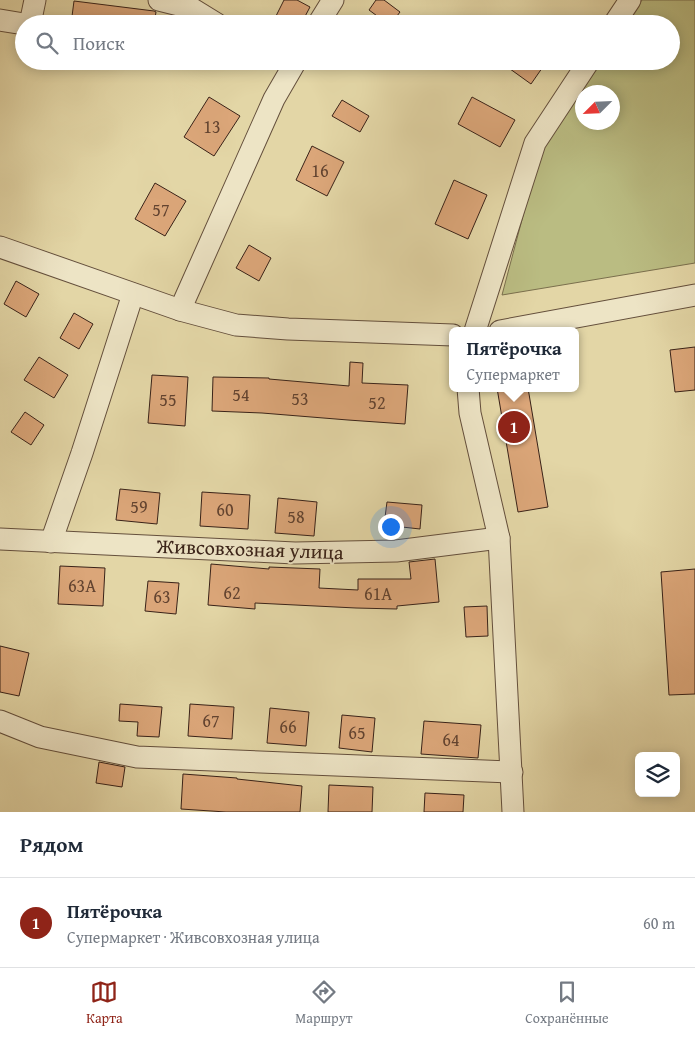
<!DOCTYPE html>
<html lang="ru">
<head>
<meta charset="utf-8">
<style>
	body { margin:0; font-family:"Gentium Book Plus",serif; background:#f2f2f3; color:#1f2937 }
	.controls { position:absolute; right:15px; bottom:15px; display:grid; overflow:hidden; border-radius:8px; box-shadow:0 2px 12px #0003 }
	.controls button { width:45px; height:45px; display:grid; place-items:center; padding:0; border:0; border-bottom:1px solid #e0e1e3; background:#fff; color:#1f2937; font:25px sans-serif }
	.compass { position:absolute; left:575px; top:85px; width:45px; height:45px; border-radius:50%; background:#fff; box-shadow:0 2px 12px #0003; rotate:246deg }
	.you { position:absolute; left:390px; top:526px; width:18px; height:18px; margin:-12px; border:4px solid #fff; border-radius:50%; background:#1a73e8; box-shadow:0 0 0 8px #1a73e833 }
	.badge { display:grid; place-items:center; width:32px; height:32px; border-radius:50%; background:#8f2418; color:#fff; font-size:16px; font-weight:700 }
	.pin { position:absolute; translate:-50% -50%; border:2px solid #fff; box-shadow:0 1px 5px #0006 }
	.popup { position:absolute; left:449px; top:327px; width:130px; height:65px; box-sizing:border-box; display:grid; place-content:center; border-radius:8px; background:#fff; filter:drop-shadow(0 1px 4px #0005); font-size:16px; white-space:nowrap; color:#747a83 }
	.popup b { font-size:19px; color:#1f2937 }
	.popup::after { content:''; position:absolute; left:50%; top:100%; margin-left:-10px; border:10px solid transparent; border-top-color:#fff }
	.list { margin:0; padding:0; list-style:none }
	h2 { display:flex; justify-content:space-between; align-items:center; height:65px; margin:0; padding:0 20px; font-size:21px }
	h2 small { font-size:16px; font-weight:400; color:#747a83 }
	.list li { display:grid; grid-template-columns:32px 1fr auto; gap:15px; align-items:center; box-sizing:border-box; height:90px; padding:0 20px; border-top:1px solid #e0e1e3 }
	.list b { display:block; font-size:19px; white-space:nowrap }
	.list p { margin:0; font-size:16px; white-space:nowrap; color:#747a83 }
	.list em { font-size:16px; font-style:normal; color:#747a83 }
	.icon { flex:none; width:28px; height:28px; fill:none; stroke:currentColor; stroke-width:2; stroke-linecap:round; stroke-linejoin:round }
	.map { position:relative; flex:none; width:695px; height:812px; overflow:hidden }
	.search { position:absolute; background:#fff; box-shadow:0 2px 12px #0003; left:15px; right:15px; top:15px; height:55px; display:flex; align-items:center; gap:12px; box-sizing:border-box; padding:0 18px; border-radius:28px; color:#747a83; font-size:19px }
	.sheet { height:155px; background:#fff }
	nav { display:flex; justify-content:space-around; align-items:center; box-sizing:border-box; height:70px; border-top:1px solid #e0e1e3; background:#fff; font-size:14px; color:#747a83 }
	nav a { display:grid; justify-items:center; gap:2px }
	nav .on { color:#8f2418 }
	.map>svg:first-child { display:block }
	.green { fill:#babc82; stroke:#7a6f4d; fill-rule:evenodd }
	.building { fill:#dba679; stroke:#392218 }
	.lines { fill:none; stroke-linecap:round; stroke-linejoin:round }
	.minor-casing { stroke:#644f3c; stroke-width:23 }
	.minor { stroke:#ede4c5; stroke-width:21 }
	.labels { text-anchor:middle; stroke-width:4; stroke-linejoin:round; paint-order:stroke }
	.number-label { font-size:18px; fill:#624330 }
	.street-label { font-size:20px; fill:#392218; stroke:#ede4c5 }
</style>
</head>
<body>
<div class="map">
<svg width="695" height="812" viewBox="0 0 695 812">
	<rect width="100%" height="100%" fill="#e3d6a6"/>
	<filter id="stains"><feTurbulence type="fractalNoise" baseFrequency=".004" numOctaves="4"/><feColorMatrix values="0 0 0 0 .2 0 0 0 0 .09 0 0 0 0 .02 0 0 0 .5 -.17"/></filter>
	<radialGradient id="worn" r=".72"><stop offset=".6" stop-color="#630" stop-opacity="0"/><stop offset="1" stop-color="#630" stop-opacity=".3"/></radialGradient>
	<!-- green -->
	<path class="green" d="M642,0H695V263L502,295L541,148L600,61H671V24H625ZM582,92H612V122H582Z"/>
	<!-- building -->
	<g class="building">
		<polygon points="284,0 297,0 310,7 301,24 286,24 275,18"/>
		<polygon points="376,0 384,0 400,12 391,24 388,24 369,10"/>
		<polygon points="74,1 154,11 156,12 154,24 71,24"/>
		<polygon points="499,61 547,61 531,84"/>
		<polygon points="209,97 240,116 214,156 184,137"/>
		<polygon points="472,97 515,120 500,147 458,124"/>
		<polygon points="342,100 369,116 360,132 332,116"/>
		<polygon points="312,146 344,162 327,196 296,180"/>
		<polygon points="454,180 487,195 468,239 435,224"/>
		<polygon points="155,183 186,201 165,236 135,219"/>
		<polygon points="249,245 271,258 259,281 236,268"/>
		<polygon points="16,281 39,294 26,317 4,304"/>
		<polygon points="74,313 93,324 79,349 60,338"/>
		<polygon points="695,347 695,390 675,392 670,350"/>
		<polygon points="39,357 68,375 54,398 24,380"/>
		<polygon points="350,362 363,363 362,383 408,385 405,424 348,420 262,413 212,411 213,377 269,378 269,379 349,386"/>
		<polygon points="152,375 188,377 185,426 148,423"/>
		<polygon points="497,388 528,388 548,507 518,512"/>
		<polygon points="25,412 44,425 31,445 11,432"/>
		<polygon points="120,489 160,493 157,524 116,520"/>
		<polygon points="202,492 250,495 248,529 200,526"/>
		<polygon points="278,498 317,502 314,536 275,533"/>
		<polygon points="387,502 422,505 420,529 384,525"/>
		<polygon points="435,559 439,602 397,606 397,609 356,608 255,603 255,609 208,605 211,564 269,569 269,567 320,569 319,588 358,590 358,579 411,579 409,562"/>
		<polygon points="60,566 105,568 103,606 58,604"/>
		<polygon points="695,569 695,694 669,695 661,572"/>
		<polygon points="148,581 179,583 176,614 145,611"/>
		<polygon points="487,606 488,636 466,637 464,607"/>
		<polygon points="0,646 29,653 19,696 0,692"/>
		<polygon points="120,704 162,707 159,737 137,736 138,722 119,721"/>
		<polygon points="190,704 234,707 232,739 188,736"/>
		<polygon points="270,708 309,712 306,746 267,743"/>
		<polygon points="342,715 375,718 372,752 339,748"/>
		<polygon points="424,721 481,725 478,758 421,754"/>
		<polygon points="99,762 125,767 122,787 96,783"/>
		<polygon points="183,774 237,778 237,779 302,786 300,812 226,812 181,809"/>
		<polygon points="329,785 373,787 372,812 328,812"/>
		<polygon points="425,793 464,795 463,812 424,812"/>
	</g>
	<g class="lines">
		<!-- minor casing -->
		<g class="minor-casing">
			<g id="minor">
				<polyline points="159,0 191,8 217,24"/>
				<polyline points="0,20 24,24"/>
				<polyline points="30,24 35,0"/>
				<polyline points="318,24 333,0"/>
				<polyline points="614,24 630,0"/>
				<polyline points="0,247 180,310 236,325 288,329 453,335"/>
				<polyline points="180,310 274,99 296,61"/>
				<polyline points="475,331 535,143 589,61"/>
				<polyline points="500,331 695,295"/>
				<polyline points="468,388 470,413 499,538 513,812"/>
				<polyline points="0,539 295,553 396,551 499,538"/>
				<polyline points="51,542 82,453 133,294"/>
				<polyline points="0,721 40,737 137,757 512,772"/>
			</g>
		</g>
		<!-- minor -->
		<use href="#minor" class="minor"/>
	</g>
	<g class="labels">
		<!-- number labels -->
		<g class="number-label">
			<text x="212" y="133">13</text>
			<text x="320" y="177">16</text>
			<text x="161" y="216">57</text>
			<text x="241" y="401">54</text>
			<text x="300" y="405">53</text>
			<text x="168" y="406">55</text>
			<text x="377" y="409">52</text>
			<text x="139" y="513">59</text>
			<text x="225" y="516">60</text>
			<text x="296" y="523">58</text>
			<text x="82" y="592">63А</text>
			<text x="232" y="599">62</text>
			<text x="378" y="600">61А</text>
			<text x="162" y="603">63</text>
			<text x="211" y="727">67</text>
			<text x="288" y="733">66</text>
			<text x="357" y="739">65</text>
			<text x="451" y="746">64</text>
		</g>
		<!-- street labels -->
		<g class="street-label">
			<text transform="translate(250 549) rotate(2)" y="7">Живсовхозная улица</text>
		</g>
	</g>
	<rect width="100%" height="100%" filter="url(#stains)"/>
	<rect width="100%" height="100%" fill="url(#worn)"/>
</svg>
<div class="controls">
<button><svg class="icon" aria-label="layers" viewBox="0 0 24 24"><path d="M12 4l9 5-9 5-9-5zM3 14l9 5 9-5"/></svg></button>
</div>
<svg class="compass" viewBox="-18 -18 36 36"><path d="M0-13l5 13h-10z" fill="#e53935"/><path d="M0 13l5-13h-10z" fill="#747a83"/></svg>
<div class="you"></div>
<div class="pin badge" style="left:514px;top:427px">1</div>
<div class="popup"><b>Пятёрочка</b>Супермаркет</div>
<div class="search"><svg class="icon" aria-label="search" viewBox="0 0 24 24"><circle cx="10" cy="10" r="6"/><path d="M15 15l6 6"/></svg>Поиск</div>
</div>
<section class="sheet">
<h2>Рядом<small></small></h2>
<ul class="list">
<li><span class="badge">1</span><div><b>Пятёрочка</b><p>Супермаркет · Живсовхозная улица</p></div><em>60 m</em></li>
</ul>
</section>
<nav>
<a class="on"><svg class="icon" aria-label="map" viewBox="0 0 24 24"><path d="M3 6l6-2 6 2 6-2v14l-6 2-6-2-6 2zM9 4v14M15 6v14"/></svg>Карта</a>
<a><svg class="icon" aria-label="directions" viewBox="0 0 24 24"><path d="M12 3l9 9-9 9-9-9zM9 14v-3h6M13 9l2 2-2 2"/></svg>Маршрут</a>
<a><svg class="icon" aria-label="saved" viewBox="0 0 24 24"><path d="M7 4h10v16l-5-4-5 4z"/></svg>Сохранённые</a>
</nav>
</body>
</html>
